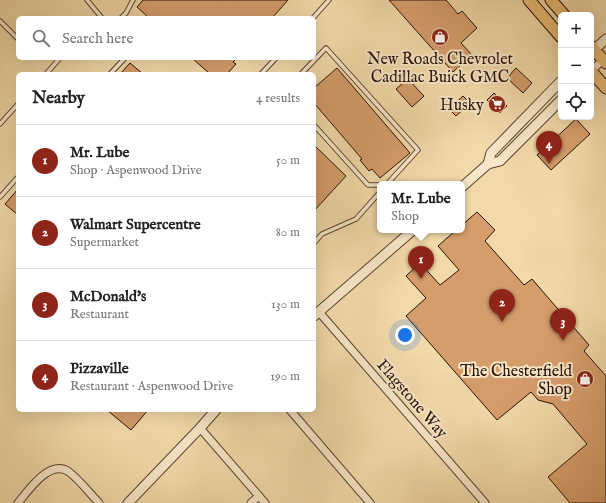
<!DOCTYPE html>
<html lang="en">
<head>
<meta charset="utf-8">
<style>
	body { margin:0; font-family:"IM FELL English",serif; background:#f2f2f2; color:#222 }
	.controls { position:absolute; right:12px; top:12px; display:grid; overflow:hidden; border-radius:6px; box-shadow:0 4px 16px #0002 }
	.controls button { width:36px; height:36px; display:grid; place-items:center; padding:0; border:0; border-bottom:1px solid #e0e0e0; background:#fff; color:#222; font:20px sans-serif }
	.you { position:absolute; left:405px; top:335px; width:14px; height:14px; margin:-10px; border:3px solid #fff; border-radius:50%; background:#1a73e8; box-shadow:0 0 0 6px #1a73e833 }
	.badge { display:grid; place-items:center; width:26px; height:26px; border-radius:50%; background:#8f2418; color:#fff; font-size:13px; font-weight:700 }
	.pin { position:absolute; translate:-50% -33px; filter:drop-shadow(0 1px 2px #0008) }
	.pin::after { content:''; position:absolute; top:21px; width:14px; height:12px; background:inherit; clip-path:polygon(0 0,100% 0,50% 100%) }
	.popup { position:absolute; left:377px; top:181px; width:88px; height:52px; box-sizing:border-box; display:grid; place-content:center; border-radius:6px; background:#fff; filter:drop-shadow(0 1px 3px #0005); font-size:13px; white-space:nowrap; color:#767676 }
	.popup b { font-size:15px; color:#222 }
	.popup::after { content:''; position:absolute; left:50%; top:100%; margin-left:-8px; border:8px solid transparent; border-top-color:#fff }
	.list { margin:0; padding:0; list-style:none }
	h2 { display:flex; justify-content:space-between; align-items:center; height:52px; margin:0; padding:0 16px; font-size:17px }
	h2 small { font-size:13px; font-weight:400; color:#767676 }
	.list li { display:grid; grid-template-columns:26px 1fr auto; gap:12px; align-items:center; box-sizing:border-box; height:72px; padding:0 16px; border-top:1px solid #e0e0e0 }
	.list b { display:block; font-size:15px; white-space:nowrap }
	.list p { margin:0; font-size:13px; white-space:nowrap; color:#767676 }
	.list em { font-size:13px; font-style:normal; color:#767676 }
	.icon { flex:none; width:22px; height:22px; fill:none; stroke:currentColor; stroke-width:2; stroke-linecap:round; stroke-linejoin:round }
	.map { position:relative; flex:none; width:606px; height:503px; overflow:hidden }
	.search { position:absolute; background:#fff; box-shadow:0 4px 16px #0002; left:16px; top:16px; width:300px; height:44px; display:flex; align-items:center; gap:10px; box-sizing:border-box; padding:0 14px; border-radius:6px; color:#767676; font-size:15px }
	.panel { position:absolute; background:#fff; box-shadow:0 4px 16px #0002; left:16px; top:72px; width:300px; height:340px; border-radius:6px }
	.map>svg:first-child { display:block }
	.building { fill:#d59d6c; stroke:#291209 }
	.lines { fill:none; stroke-linecap:round; stroke-linejoin:round }
	.service-casing { stroke:#5b4431; stroke-width:5.5 }
	.minor-casing { stroke:#5b4431; stroke-width:9 }
	.tertiary-casing { stroke:#5b4431; stroke-width:11 }
	.primary-casing { stroke:#291209; stroke-width:13 }
	.service { stroke:#f7e6c7; stroke-width:3.5 }
	.minor { stroke:#f7e6c7; stroke-width:7 }
	.tertiary { stroke:#f7e6c7; stroke-width:9 }
	.primary { stroke:#e9bc74; stroke-width:11 }
	.labels { text-anchor:middle; stroke-width:4; stroke-linejoin:round; paint-order:stroke }
	.poi-label { font-size:16px; fill:#291209; stroke:#f7e6c7; text-anchor:end }
	.street-label { font-size:16px; fill:#291209; stroke:#f7e6c7 }
</style>
</head>
<body>
<div class="map">
<svg width="606" height="503" viewBox="0 0 606 503">
	<rect width="100%" height="100%" fill="#f2d9a9"/>
	<filter id="stains"><feTurbulence type="fractalNoise" baseFrequency=".005" numOctaves="4"/><feColorMatrix values="0 0 0 0 .2 0 0 0 0 .09 0 0 0 0 .02 0 0 0 .5 -.17"/></filter>
	<radialGradient id="worn" r=".72"><stop offset=".6" stop-color="#630" stop-opacity="0"/><stop offset="1" stop-color="#630" stop-opacity=".3"/></radialGradient>
	<!-- building -->
	<g class="building">
		<polygon points="143,0 288,0 272,18 149,18 137,7"/>
		<polygon points="389,0 446,0 458,14 462,11 477,28 461,43 472,55 453,72"/>
		<polygon points="192,58 237,58 233,62 236,64 227,74 210,74"/>
		<polygon points="130,63 143,74 120,74"/>
		<polygon points="337,68 410,153 380,178 372,169 369,171 360,160 362,159 314,103 314,88"/>
		<polygon points="516,68 532,83 523,93 507,78"/>
		<polygon points="408,79 424,96 412,107 396,89"/>
		<polygon points="494,93 507,106 500,113 487,100"/>
		<polygon points="463,96 470,103 456,116 449,109"/>
		<polygon points="576,119 590,134 551,170 537,155"/>
		<polygon points="314,145 346,176 314,211"/>
		<polygon points="18,189 18,215 5,204"/>
		<polygon points="477,212 495,230 485,241 524,285 532,279 589,345 584,351 606,376 606,503 570,503 548,477 587,444 553,404 538,400 531,392 497,420 406,316 426,298 406,276 420,263 440,285 459,270 438,246 456,230 462,230 462,225"/>
		<polygon points="107,410 148,410 131,430"/>
	</g>
	<g class="lines">
		<!-- service casing -->
		<g class="service-casing">
			<g id="service">
				<polyline points="87,0 102,18"/>
				<polyline points="121,18 126,13 133,0"/>
				<polyline points="313,18 329,0"/>
				<polyline points="0,21 18,39"/>
				<polyline points="46,74 60,58"/>
				<polyline points="110,74 125,58"/>
				<polyline points="261,74 276,58"/>
				<polyline points="301,74 326,48 418,150 387,184"/>
				<polyline points="0,124 18,104"/>
				<polyline points="314,125 368,185 380,185"/>
				<polyline points="0,197 18,177"/>
				<polyline points="314,243 322,234 356,219 380,192"/>
			</g>
		</g>
		<!-- minor casing -->
		<g class="minor-casing">
			<g id="minor">
				<polyline points="591,71 603,60"/>
				<polyline points="319,312 485,503"/>
				<polyline points="290,410 370,503"/>
				<polyline points="200,428 265,503"/>
				<path d="M18,503C28,491 50,458 69,472C80,480 89,493 99,503"/>
				<polyline points="251,503 259,496"/>
			</g>
		</g>
		<!-- tertiary casing -->
		<g class="tertiary-casing">
			<g id="tertiary">
				<polyline points="594,50 606,39"/>
				<polyline points="488,164 491,153 561,81"/>
				<polyline points="462,187 488,164 500,161 561,100"/>
				<polyline points="314,316 413,230"/>
				<polyline points="128,503 200,428 216,410"/>
			</g>
		</g>
		<!-- primary casing -->
		<g class="primary-casing">
			<g id="primary">
				<polyline points="529,0 561,37"/>
				<polyline points="551,0 564,15"/>
				<polyline points="591,46 606,63"/>
				<polyline points="591,71 606,88"/>
			</g>
		</g>
		<!-- service -->
		<use href="#service" class="service"/>
		<!-- minor -->
		<use href="#minor" class="minor"/>
		<!-- tertiary -->
		<use href="#tertiary" class="tertiary"/>
		<!-- primary -->
		<use href="#primary" class="primary"/>
	</g>
	<!-- icons -->
	<defs>
		<g id="shop-disc" transform="scale(0.9)"><circle r="9.5" fill="#8f2418" stroke="#f7e6c7"/><path d="M-5-2.5h2.3a2.7 3.5 0 0 1 5.4 0H5L5.5 6h-11ZM-1.5-2.5h3a1.5 2.3 0 0 0-3 0Z" fill="#fff"/></g>
		<g id="supermarket-disc" transform="scale(0.9)"><circle r="9.5" fill="#8f2418" stroke="#f7e6c7"/><path d="M-6-5.5h2.5l.6 2H6L4.5 2H-2.5L-4.4-4H-6ZM-1.5 3.2a1.3 1.3 0 1 0 .1 0ZM3 3.2a1.3 1.3 0 1 0 .1 0Z" fill="#fff"/></g>
	</defs>
	<g fill-rule="evenodd">
		<use href="#shop-disc" x="440" y="37"/>
		<use href="#supermarket-disc" x="497" y="104"/>
		<use href="#shop-disc" x="585" y="379"/>
	</g>
	<g class="labels">
		<!-- poi labels -->
		<g class="poi-label">
			<text x="440" y="64" text-anchor="middle">New Roads Chevrolet<tspan x="440" dy="18">Cadillac Buick GMC</tspan></text>
			<text x="484" y="110">Husky</text>
			<text x="572" y="376">The Chesterfield<tspan x="572" dy="18">Shop</tspan></text>
		</g>
		<!-- street labels -->
		<g class="street-label">
			<text transform="translate(413 398) rotate(49)" y="6">Flagstone Way</text>
		</g>
	</g>
	<rect width="100%" height="100%" filter="url(#stains)"/>
	<rect width="100%" height="100%" fill="url(#worn)"/>
</svg>
<div class="controls">
<button>+</button>
<button>−</button>
<button><svg class="icon" aria-label="locate" viewBox="0 0 24 24"><circle cx="12" cy="12" r="6"/><path d="M12 2v4M12 18v4M2 12h4M18 12h4"/></svg></button>
</div>
<div class="you"></div>
<div class="pin badge" style="left:421px;top:279px">1</div>
<div class="popup"><b>Mr. Lube</b>Shop</div>
<div class="pin badge" style="left:502px;top:322px">2</div>
<div class="pin badge" style="left:563px;top:341px">3</div>
<div class="pin badge" style="left:549px;top:164px">4</div>
<div class="search"><svg class="icon" aria-label="search" viewBox="0 0 24 24"><circle cx="10" cy="10" r="6"/><path d="M15 15l6 6"/></svg>Search here</div>
<section class="panel">
<h2>Nearby<small>4 results</small></h2>
<ul class="list">
<li><span class="badge">1</span><div><b>Mr. Lube</b><p>Shop · Aspenwood Drive</p></div><em>50 m</em></li>
<li><span class="badge">2</span><div><b>Walmart Supercentre</b><p>Supermarket</p></div><em>80 m</em></li>
<li><span class="badge">3</span><div><b>McDonald's</b><p>Restaurant</p></div><em>130 m</em></li>
<li><span class="badge">4</span><div><b>Pizzaville</b><p>Restaurant · Aspenwood Drive</p></div><em>190 m</em></li>
</ul>
</section>
</div>
</body>
</html>
